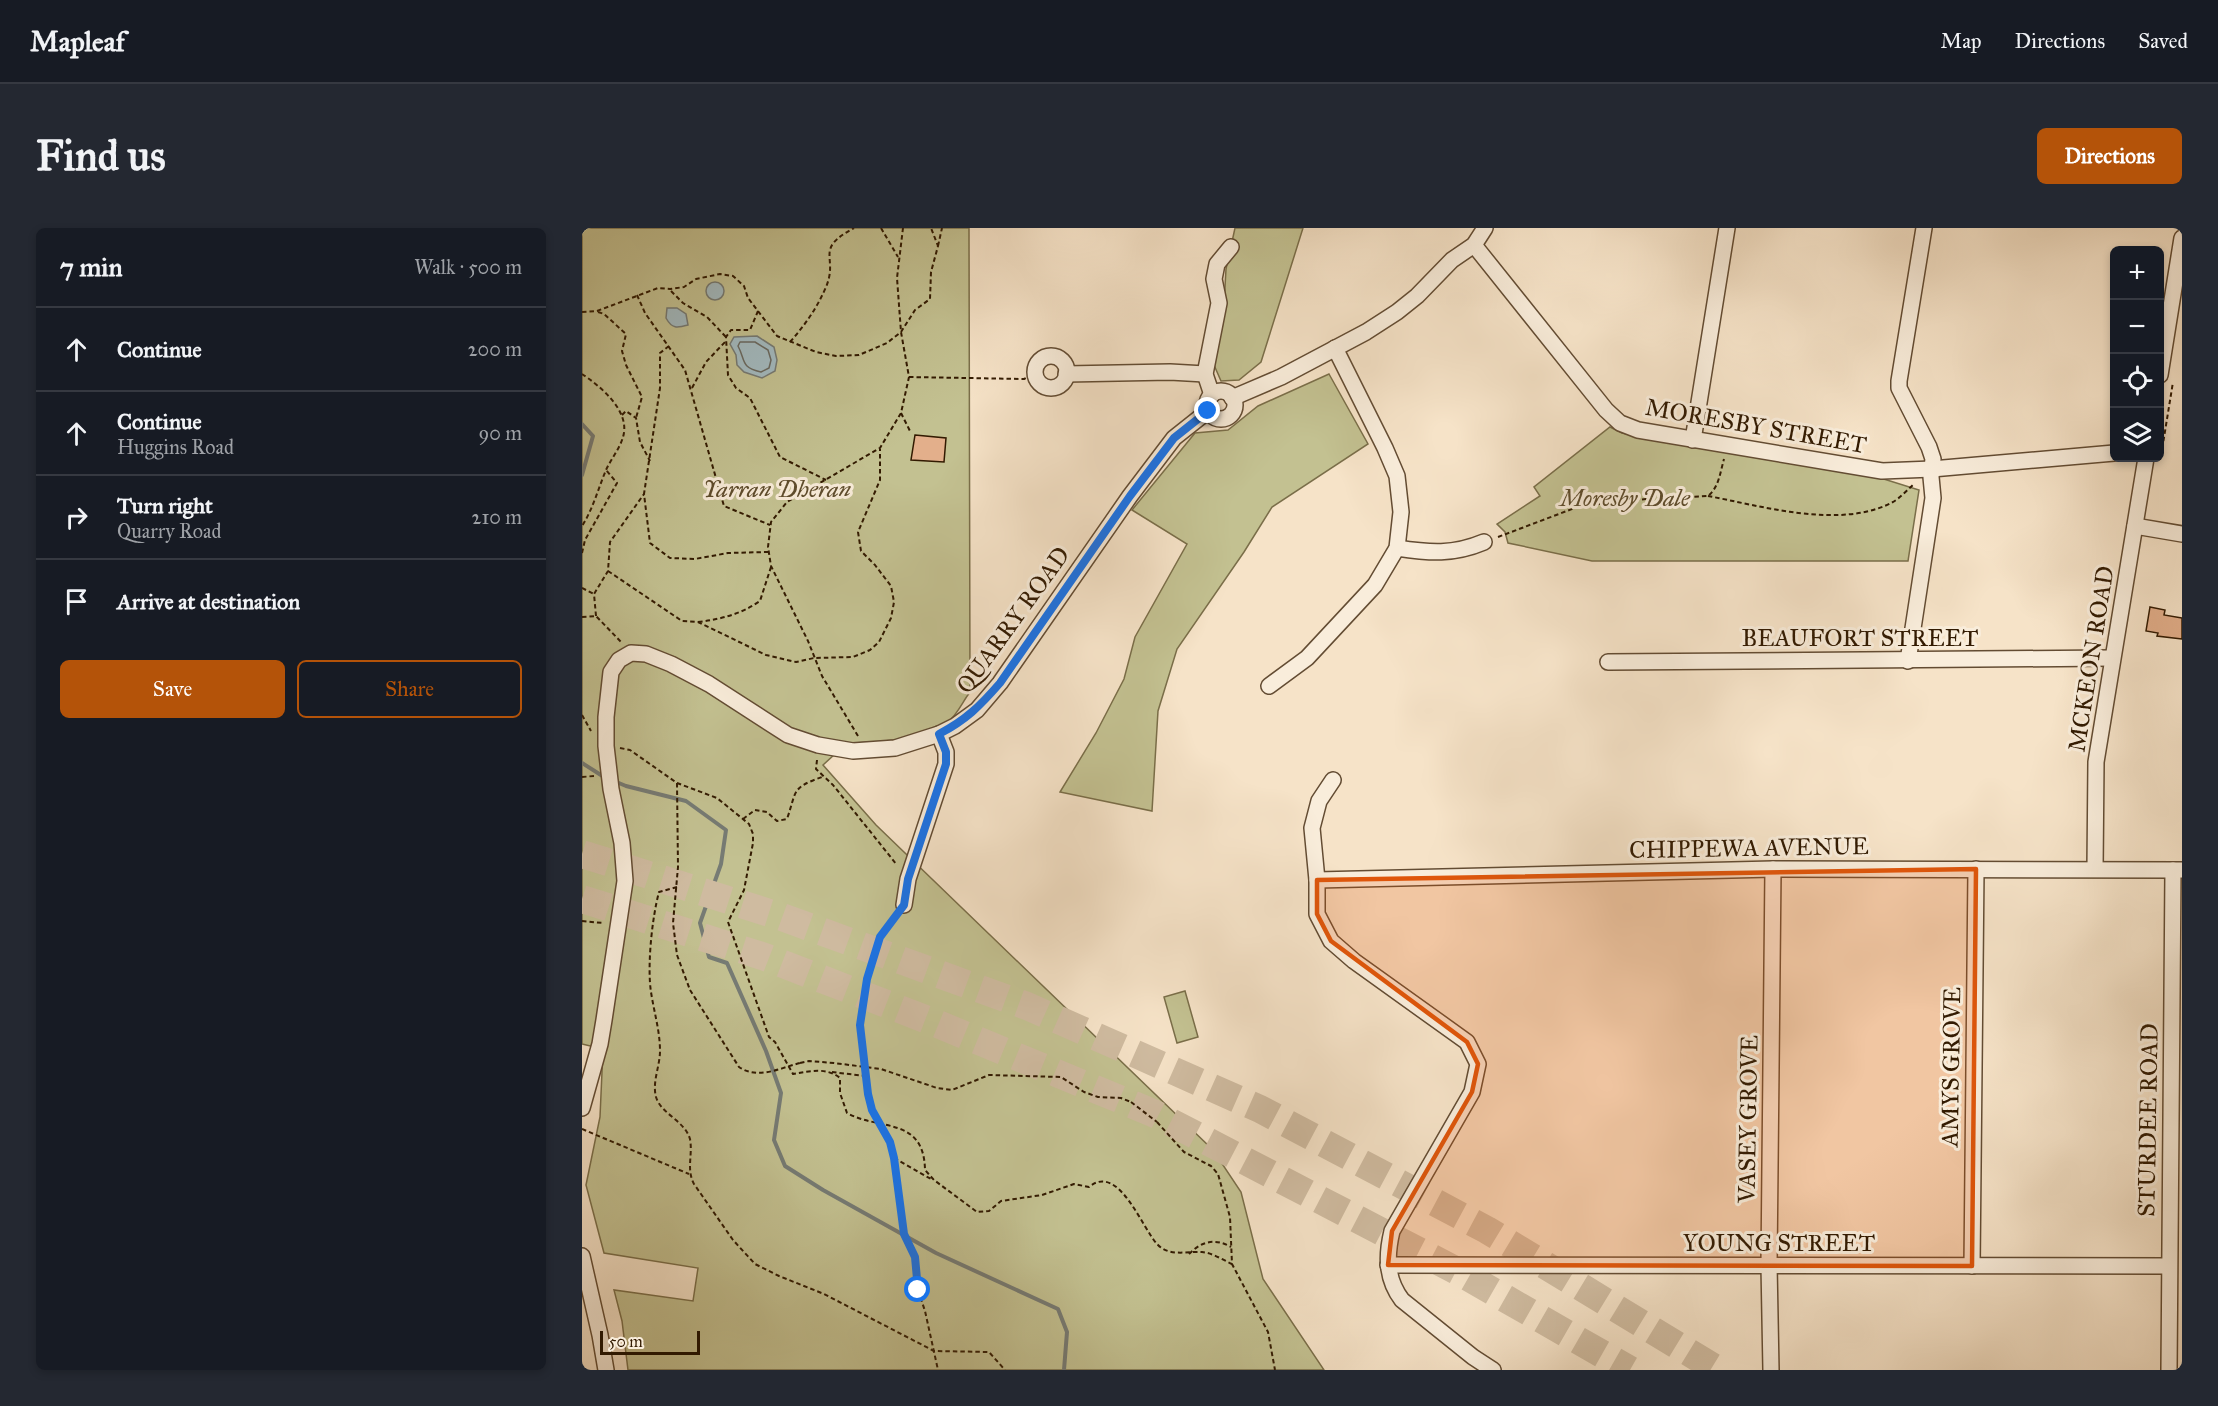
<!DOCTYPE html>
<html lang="en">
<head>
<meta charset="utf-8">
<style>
	body { margin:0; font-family:"IM FELL Great Primer",serif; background:#242831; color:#f1f3f6 }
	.controls { position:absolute; right:18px; top:18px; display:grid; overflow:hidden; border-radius:9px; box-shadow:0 3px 9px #0003 }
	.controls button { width:54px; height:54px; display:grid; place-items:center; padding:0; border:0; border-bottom:2px solid #363941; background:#171b24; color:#f1f3f6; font:30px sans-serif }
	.scale { position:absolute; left:18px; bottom:15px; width:100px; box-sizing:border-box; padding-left:6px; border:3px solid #321a01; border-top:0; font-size:16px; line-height:21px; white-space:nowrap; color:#321a01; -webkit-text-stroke:4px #f9eddb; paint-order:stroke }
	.stop { position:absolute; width:18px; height:18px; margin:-14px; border:4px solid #1a73e8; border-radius:50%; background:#fff }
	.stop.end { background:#1a73e8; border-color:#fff; box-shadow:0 2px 6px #0008 }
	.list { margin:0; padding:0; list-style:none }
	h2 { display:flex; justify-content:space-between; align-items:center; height:78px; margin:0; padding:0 24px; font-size:26px }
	h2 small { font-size:20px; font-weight:400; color:#9ea1a6 }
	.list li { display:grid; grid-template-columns:39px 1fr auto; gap:18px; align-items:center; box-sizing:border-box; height:84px; padding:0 24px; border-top:2px solid #363941 }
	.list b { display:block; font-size:22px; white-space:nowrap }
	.list p { margin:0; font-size:20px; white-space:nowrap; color:#9ea1a6 }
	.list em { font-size:20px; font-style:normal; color:#9ea1a6 }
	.actions { display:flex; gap:12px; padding:18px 24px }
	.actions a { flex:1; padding:14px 0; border:2px solid #b45309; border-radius:9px; text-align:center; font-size:21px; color:#b45309 }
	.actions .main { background:#b45309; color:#fff }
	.icon { flex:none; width:33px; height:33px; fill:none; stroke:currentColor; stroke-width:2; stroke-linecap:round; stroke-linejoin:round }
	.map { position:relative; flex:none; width:1600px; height:1142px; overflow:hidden; border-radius:9px }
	header { display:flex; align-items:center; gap:36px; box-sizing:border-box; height:84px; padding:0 30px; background:#171b24; border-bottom:2px solid #363941 }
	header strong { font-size:28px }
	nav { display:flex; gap:33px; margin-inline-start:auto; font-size:21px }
	.intro { display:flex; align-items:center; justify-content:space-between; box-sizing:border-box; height:144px; padding:0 36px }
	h1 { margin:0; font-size:42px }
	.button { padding:15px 27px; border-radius:9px; background:#b45309; color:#fff; font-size:21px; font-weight:700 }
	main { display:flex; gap:36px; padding:0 36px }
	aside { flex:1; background:#171b24; border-radius:9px; box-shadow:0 3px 9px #0003 }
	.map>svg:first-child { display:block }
	.green { fill:#c3c191; stroke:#7a6e49; stroke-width:1.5 }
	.water { fill:#a3bbc1; stroke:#767b74; stroke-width:1.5 }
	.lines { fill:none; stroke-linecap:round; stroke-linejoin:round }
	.shore { stroke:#6a6a61; stroke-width:1.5 }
	.stream { stroke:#767b74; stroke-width:4 }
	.building { fill:#e3af8b; stroke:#321a01; stroke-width:1.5 }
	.highway-tunnel { stroke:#cfbba0; stroke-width:28; stroke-dasharray:28 14; stroke-linecap:butt }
	.street-casing { stroke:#634c33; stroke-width:18 }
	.path { stroke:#321a01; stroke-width:2; stroke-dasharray:4.5 3; stroke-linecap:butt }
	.street { stroke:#f9eddb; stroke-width:15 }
	.path-bridge { stroke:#321a01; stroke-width:2; stroke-dasharray:4.5 3; stroke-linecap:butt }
	.route { stroke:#1a73e8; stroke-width:8 }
	.marked { fill:#df560b; fill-opacity:0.2; stroke:#df560b; stroke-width:4.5; stroke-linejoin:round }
	.labels { text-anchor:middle; stroke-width:6; stroke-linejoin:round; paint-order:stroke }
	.street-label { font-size:24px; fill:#321a01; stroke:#f9eddb }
	.park-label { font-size:24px; font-style:italic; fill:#5e4c2c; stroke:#f9eddb }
</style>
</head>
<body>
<header>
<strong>Mapleaf</strong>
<nav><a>Map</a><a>Directions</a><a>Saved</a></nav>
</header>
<div class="intro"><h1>Find us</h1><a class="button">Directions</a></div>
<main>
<aside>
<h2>7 min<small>Walk · 500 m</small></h2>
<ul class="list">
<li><svg class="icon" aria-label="ahead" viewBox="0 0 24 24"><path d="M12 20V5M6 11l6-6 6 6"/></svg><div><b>Continue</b></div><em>200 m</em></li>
<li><svg class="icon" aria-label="ahead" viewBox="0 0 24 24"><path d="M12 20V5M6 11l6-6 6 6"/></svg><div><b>Continue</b><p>Huggins Road</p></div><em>90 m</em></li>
<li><svg class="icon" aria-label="right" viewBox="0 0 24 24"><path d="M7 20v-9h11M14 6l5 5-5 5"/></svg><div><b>Turn right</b><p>Quarry Road</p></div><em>210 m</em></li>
<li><svg class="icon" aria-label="arrive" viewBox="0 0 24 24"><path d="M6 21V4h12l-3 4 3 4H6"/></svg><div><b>Arrive at destination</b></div></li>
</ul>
<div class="actions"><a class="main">Save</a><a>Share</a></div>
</aside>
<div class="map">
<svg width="1600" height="1142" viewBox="0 0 1600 1142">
	<rect width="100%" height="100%" fill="#f6e3c8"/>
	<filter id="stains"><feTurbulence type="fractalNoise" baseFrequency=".00333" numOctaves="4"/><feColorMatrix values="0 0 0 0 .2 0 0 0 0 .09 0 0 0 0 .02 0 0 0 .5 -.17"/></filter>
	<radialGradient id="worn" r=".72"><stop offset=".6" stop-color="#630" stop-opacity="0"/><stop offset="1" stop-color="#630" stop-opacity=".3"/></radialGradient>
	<!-- green -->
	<g class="green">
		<path d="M0,0H387L388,464C381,473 375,487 366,494C344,513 293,514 265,515L241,537L294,597L631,922L659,964L681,1051L742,1142H46L40,1093L32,1062L111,1073L116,1040L22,1025L4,957L18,889L21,821L0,816Z"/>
		<polygon points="653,0 721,0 679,134 657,152 639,153 632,137 641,95 644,41"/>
		<polygon points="747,146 786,216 690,279 662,324 595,421 576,483 570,583 478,564 514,505 542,451 553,409 605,316 550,282 613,205 646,202 676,178"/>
		<polygon points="1028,199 1040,205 1100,217 1289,247 1337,262 1326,333 1010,333 926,315 923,304 915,296 958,268 952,259"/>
		<polygon points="603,763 616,809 595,815 582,769"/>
	</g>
	<!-- water -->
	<g class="water">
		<circle cx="133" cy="63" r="9"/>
		<path d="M85,80H95L104,86L106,97C95,100 90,101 84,90Z"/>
		<polygon points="175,108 192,119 195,132 193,143 180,150 162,144 155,137 154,127 148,116 152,109"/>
	</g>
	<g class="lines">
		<!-- shore -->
		<path class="shore" d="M158,114H173L186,122L189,132L187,140L179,144C158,139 164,133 156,118Z"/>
		<!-- stream -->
		<g class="stream">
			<polyline points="0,196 11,208 0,247"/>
			<polyline points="0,535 22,549"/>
			<polyline points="32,553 44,558 104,573 144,602 139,636 118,695 127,729 145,735 184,823 199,865 192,912 203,938 241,962 354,1025 476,1081 485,1104 482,1142"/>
		</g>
	</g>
	<!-- building -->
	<g class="building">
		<polygon points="333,207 364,210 362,234 329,232"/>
		<polygon points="1568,379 1583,382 1582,387 1600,390 1600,411 1575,408 1576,405 1564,403"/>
	</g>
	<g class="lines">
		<!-- highway-tunnel -->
		<g class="highway-tunnel">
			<polyline points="0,626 197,688 445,778 678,881 905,1002 1136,1142"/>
			<polyline points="0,671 183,729 351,794 571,885 879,1045 1048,1142"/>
		</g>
		<!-- street casing -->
		<g class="street-casing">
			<g id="street">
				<polyline points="892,17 1024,182 1038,195 1056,202 1300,243 1350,241 1532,225"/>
				<circle cx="469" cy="144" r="16"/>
				<polyline points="484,146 588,144 623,146"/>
				<polyline points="1578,147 1600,10"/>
				<circle cx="639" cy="177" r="14"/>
				<polyline points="630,167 623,146 637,75 632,51 635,36 649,19"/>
				<polyline points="650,170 699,149 784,104 815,84 835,68 870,32 892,17 903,0"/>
				<polyline points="1111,212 1145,0"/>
				<polyline points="1553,298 1600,306"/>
				<path d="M815,320C848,325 871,327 902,314"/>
				<polyline points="1326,433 1351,270 1349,249 1351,231 1347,219 1317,160 1317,153 1342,0"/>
				<polyline points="1026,434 1530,430"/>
				<polyline points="687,458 725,430 793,357 815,320 819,284 815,248 803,220 753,120"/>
				<path d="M751,552L737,573L730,600L735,652V686L749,713L772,733L885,814L896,836L890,864L810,1003C804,1028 804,1051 820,1072L891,1129L911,1142"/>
				<polyline points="1513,641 1514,534 1564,230"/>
				<polyline points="735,652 1191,641 1600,642"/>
				<polyline points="322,677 326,651 364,536 364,524 357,506"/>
				<polyline points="0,880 18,816 22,792 43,653 40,615 29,561 24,518 24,489 29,444 37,432 49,425 64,426 89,436 127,456 206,507 236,517 271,523 313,520 357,506 373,498 395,482 418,455 548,268 592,210 626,183"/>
				<polyline points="0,1028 18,1107 24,1142"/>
				<polyline points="806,1037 1587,1038"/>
				<polyline points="1390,1038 1394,641"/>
				<polyline points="1189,1142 1187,1037 1191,641"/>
				<polyline points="1587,1142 1591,642"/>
			</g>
		</g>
		<!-- path -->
		<g class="path">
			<polyline points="299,0 316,29"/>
			<polyline points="356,18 360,0"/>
			<polyline points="89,63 101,75 125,89 144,109"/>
			<polyline points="55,67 63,85 103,142 142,278 188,297"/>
			<polyline points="176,83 168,102 149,102 144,109 146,147 154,160 168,170 198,229 244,252"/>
			<polyline points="0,84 15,83 76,60 88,61 102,59 114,51 138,46 151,48 162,58 166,70 195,108 234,124 254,128 277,127 305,115 319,104 333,82 348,71 349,44 356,18 349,0"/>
			<polyline points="16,84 22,86 44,106 40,123 44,137 60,169 54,190"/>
			<path d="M208,114C223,97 235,80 244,59C257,28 231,22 272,0"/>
			<polyline points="87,118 78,125 78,160 62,266 68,315 88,330 113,331 146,325 186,324"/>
			<path d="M0,146C18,158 49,183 41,209C38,220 29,231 24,242C16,261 11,281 0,298"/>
			<polyline points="327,149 442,151 453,145"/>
			<polyline points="110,160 124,134 143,114"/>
			<polyline points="319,185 328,203"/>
			<polyline points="40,187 44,183 54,190 58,214 68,233"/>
			<polyline points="1579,228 1591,154"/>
			<path d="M1126,268C1180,278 1259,302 1311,274C1318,270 1325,262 1332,256"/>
			<path d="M916,309L998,278L1064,271L1126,268C1137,259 1138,245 1142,231"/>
			<polyline points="0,325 3,312 35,255 24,242"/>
			<polyline points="26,343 100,393 116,394 184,427 214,434 232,430 271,429 288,422 297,414 309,390 312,374 309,358 293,337 279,323 276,304 298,252 298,221"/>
			<polyline points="0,360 12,366"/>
			<polyline points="14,388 12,366 26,343 28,314 62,266"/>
			<polyline points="0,389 14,388 40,415"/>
			<path d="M116,394C140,391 159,386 178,373L189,339"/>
			<polyline points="0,487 9,503"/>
			<polyline points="276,508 240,448 226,413 189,338 186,319 189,294 205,274 298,220 319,185 327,149 319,104 315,50 321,0"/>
			<path d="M38,520L48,522L95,555L135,570L167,596L171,606V615L162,662L146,694L187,809L193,814L211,846C228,843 244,839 258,850V865L265,885C297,903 342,888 343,942L352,952L395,984L407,983L419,973L460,967L492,956L507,959C537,934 560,1001 576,1017C588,1029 606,1023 620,1024C631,1025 641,1032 650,1036"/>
			<polyline points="235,532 234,541 251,557 315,637"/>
			<polyline points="0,549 12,548"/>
			<polyline points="95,555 96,639 91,695 95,727 108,762"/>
			<path d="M161,591L173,582L185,584L195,593L205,591C215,562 209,560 240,549"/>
			<path d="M95,659L77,664C70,690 65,738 69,764C72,784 78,803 78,823C78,838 70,854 74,869C79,886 103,893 108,911C111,927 104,941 112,956L151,1012L173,1036L197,1048L242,1066L352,1123L407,1124L423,1142"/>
			<polyline points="312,689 298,709 280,774 277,797 281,838 290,882 308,914 312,930 322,1006 333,1029 336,1062 343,1083 356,1142"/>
			<polyline points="0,693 21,695"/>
			<polyline points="218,835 227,833 252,835 299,841 355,860 370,862 407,847 479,849 502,864 516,869 539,870 549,874"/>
			<polyline points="250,844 283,848"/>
			<polyline points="575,894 602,924 629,938 636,946 648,989 650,1036 686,1104 693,1142"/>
			<polyline points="0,901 107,946"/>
			<polyline points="312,930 349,951"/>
			<path d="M607,1026C620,1013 633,1010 649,1019"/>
		</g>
		<!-- street -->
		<use href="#street" class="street"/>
		<!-- path-bridge -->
		<g class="path-bridge">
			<path d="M108,762L157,839C176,852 198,840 218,835"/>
			<polyline points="549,874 575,894"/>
		</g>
	</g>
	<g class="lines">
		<!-- route -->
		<path class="route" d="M336,1062L333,1029L322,1006L312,930L308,914L290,882L286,866L278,797L285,751L298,709L322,677L326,651L364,536V524L357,506C384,492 398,478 418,455L548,268L592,210L626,183"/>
	</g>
	<!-- marked area -->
	<path class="marked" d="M1394,641L1390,1038L806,1037L810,1003L890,864L896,836L885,814L749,713L735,686V652Z"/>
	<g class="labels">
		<!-- street labels -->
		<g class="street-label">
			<text transform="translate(1174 198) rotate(10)" y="8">MORESBY STREET</text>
			<text transform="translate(431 392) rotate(-54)" y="8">QUARRY ROAD</text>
			<text x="1278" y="418">BEAUFORT STREET</text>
			<text transform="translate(1509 431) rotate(-81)" y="8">MCKEON ROAD</text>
			<text transform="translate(1167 620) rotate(-1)" y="8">CHIPPEWA AVENUE</text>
			<text transform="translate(1369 839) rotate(-89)" y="8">AMYS GROVE</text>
			<text transform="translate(1166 891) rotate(-89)" y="8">VASEY GROVE</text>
			<text transform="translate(1566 892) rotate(-89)" y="8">STURDEE ROAD</text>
			<text x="1197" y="1023">YOUNG STREET</text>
		</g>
		<!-- park labels -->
		<g class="park-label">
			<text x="195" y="269">Yarran Dheran</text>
			<text x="1043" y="278">Moresby Dale</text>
		</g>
	</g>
	<rect width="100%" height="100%" filter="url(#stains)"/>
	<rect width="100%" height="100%" fill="url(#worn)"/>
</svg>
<div class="controls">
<button>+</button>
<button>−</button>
<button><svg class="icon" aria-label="locate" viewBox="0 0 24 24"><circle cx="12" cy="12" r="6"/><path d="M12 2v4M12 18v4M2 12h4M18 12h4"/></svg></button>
<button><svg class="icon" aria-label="layers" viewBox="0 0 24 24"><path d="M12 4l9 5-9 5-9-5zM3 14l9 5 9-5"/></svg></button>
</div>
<div class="scale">50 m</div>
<div class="stop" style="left:336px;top:1062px"></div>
<div class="stop end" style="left:626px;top:183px"></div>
</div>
</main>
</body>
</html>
